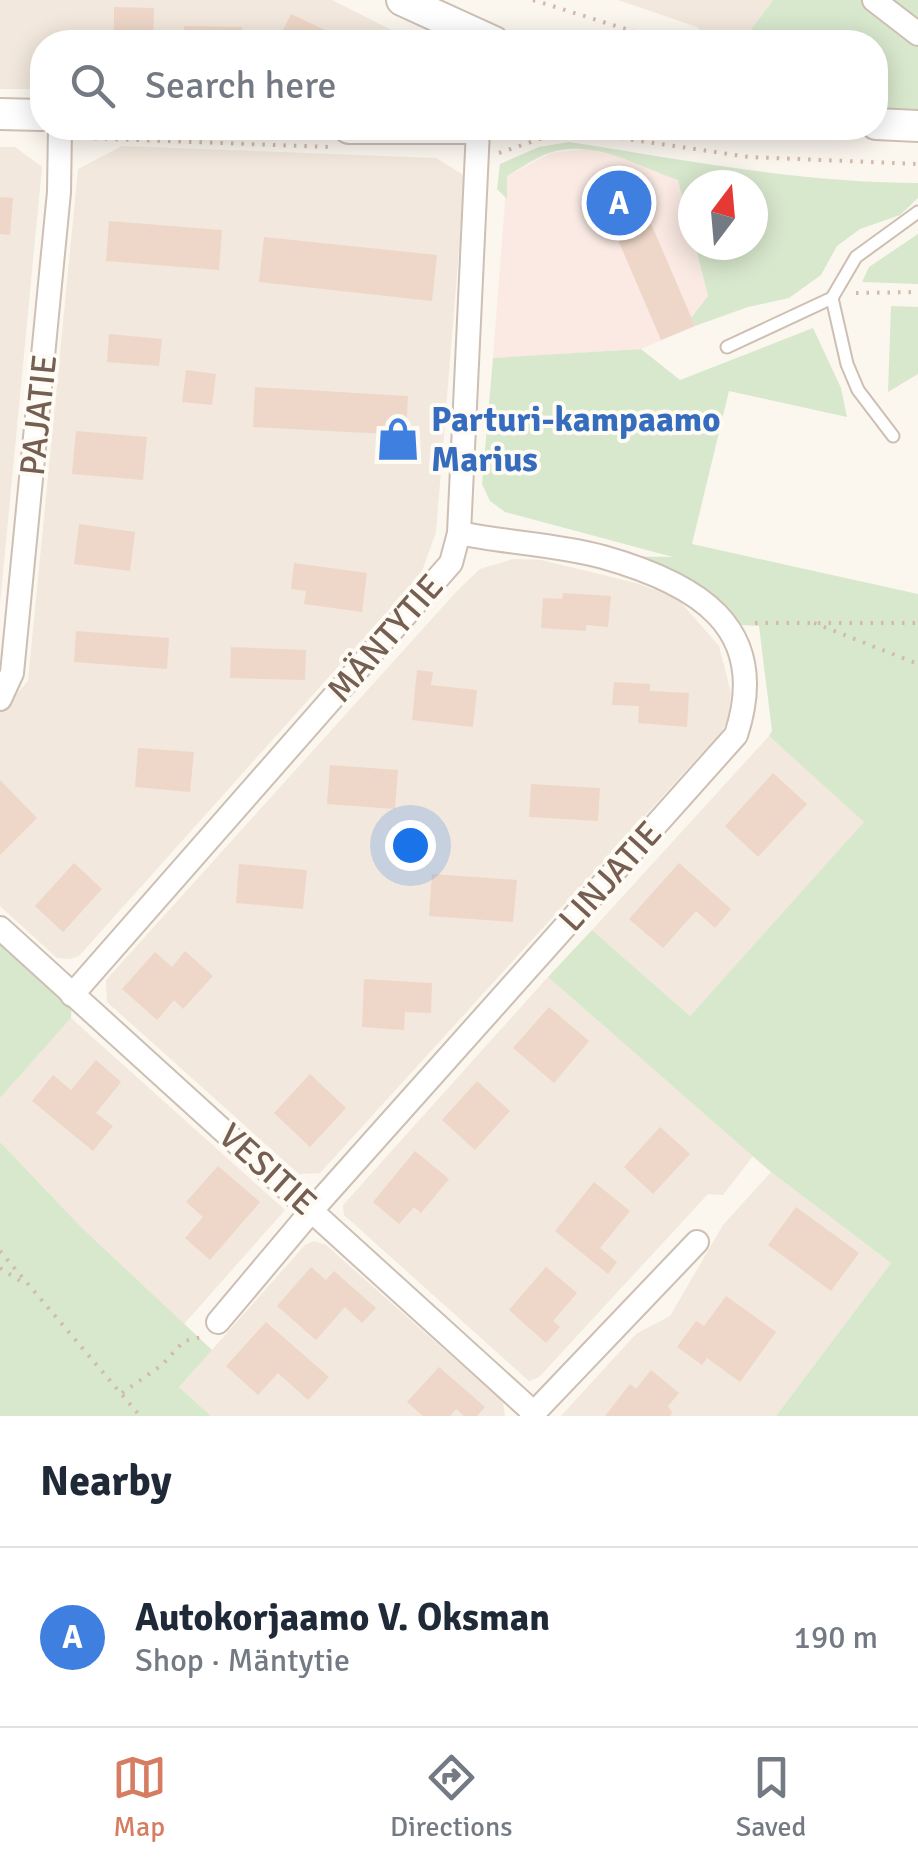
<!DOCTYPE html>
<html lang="en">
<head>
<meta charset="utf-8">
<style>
	body { margin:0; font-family:Signika,sans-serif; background:#f6f6f7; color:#1f2937 }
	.compass { position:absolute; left:678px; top:170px; width:90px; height:90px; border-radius:50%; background:#fff; box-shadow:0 5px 25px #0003; rotate:16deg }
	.you { position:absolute; left:410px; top:845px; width:35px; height:35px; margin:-25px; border:8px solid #fff; border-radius:50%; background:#1a73e8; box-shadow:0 0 0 15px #1a73e833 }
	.badge { display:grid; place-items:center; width:65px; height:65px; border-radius:50%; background:#d67c61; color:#fff; font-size:32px; font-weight:700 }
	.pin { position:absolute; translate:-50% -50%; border:5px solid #fff; box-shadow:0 2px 10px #0006 }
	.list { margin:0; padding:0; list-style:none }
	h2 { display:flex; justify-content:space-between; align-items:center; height:130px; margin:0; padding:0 40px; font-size:42px }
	h2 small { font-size:32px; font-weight:400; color:#747a83 }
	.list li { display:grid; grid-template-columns:65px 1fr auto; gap:30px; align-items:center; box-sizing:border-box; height:180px; padding:0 40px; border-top:2px solid #e0e1e3 }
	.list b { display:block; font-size:38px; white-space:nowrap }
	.list p { margin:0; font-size:32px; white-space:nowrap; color:#747a83 }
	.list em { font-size:32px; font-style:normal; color:#747a83 }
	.icon { flex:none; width:55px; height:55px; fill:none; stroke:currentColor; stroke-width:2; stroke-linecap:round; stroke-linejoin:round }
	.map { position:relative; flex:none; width:918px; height:1416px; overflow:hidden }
	.search { position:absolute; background:#fff; box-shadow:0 5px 25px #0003; left:30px; right:30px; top:30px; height:110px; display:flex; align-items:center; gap:25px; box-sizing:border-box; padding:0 35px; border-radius:40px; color:#747a83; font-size:38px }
	.sheet { height:310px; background:#fff }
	nav { display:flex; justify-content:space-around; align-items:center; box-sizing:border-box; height:140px; border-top:2px solid #e0e1e3; background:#fff; font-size:28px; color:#747a83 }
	nav a { display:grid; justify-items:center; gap:5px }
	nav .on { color:#d67c61 }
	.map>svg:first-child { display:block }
	.residential { fill:#f2e8dd }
	.commercial { fill:#faeae3 }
	.green { fill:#d8e8cd }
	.building { fill:#eed7c8 }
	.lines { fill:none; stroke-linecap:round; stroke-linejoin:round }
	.service-casing { stroke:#cdbfb4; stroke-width:15 }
	.minor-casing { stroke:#cdbfb4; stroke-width:26 }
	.tertiary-casing { stroke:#cdbfb4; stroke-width:34 }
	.path { stroke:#d3baaa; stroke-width:4; stroke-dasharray:2.5 8; stroke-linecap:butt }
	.service { stroke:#fff; stroke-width:11 }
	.minor { stroke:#fff; stroke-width:22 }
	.tertiary { stroke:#fff; stroke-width:30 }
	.labels { text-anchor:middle; stroke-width:8; stroke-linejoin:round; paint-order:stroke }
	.street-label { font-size:35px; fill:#755e52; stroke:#fefaf4 }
	.shop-label { font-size:35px; font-weight:bold; fill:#366cbe; stroke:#fefaf4; text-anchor:start }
</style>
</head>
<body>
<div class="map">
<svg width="918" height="1416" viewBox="0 0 918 1416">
	<rect width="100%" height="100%" fill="#fbf6ee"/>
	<!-- residential -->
	<g class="residential">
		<polygon points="0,0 332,0 415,42 42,42 42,89 0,89"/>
		<polygon points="618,0 773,0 742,42 710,42 697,27"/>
		<polygon points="122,146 436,158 465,176 436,532 421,574 79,956 70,959 57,958 0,906 0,713 28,681 78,169"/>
		<polygon points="0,147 15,147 42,167 0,604"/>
		<polygon points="513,559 541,560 636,583 677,598 719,646 731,693 728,719 721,732 320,1173 299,1174 107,1002 106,980 457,591 480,569"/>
		<polygon points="769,736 865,822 690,1016 592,930"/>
		<polygon points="548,977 753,1156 723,1195 708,1194 539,1377 529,1381 344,1215 343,1205"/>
		<polygon points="71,1018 285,1210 184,1324 82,1228 0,1142 0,1098"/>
		<polygon points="771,1172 891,1263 776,1416 561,1416 636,1334 670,1316 723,1225"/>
		<polygon points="314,1241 326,1245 503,1402 505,1416 211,1416 179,1387 305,1245"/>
	</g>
	<!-- commercial -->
	<polygon class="commercial" points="587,149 624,158 678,180 708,297 691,318 695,326 641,349 493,358 507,176 551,153"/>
	<!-- green -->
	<g class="green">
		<polygon points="773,0 918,0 918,125 876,120 876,42 742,42"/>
		<path d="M569,142C685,160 800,183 918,183V198L900,215L860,229L837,246L821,275L789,298L748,307L695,326L691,318L708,296L695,245H753V185H693V237L678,180C637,166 594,138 549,153C535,158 521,168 507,176V199L497,189L500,164L539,147Z"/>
		<polygon points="918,234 918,284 862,282 869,267"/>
		<polygon points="891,306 918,307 918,374 888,392"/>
		<polygon points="813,328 841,388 847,417 729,391 692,544 918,594 918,1416 776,1416 891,1263 771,1172 548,977 592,930 690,1016 864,822 769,736 772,731 759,626 725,624 600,556 673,557 505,512 490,501 482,484 493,358 641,349 680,380"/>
		<polygon points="0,928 72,995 71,1018 0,1098"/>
		<polygon points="0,1142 82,1228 212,1350 179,1387 211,1416 0,1416"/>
	</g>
	<!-- building -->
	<g class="building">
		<polygon points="114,7 154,8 153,42 114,42"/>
		<polygon points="291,14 327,31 324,38 333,42 277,42"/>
		<polygon points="184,26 242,27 242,42 184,42"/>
		<polygon points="631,177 695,326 661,340 597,191"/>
		<polygon points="0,197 13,198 10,235 0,234"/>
		<polygon points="109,221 222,230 219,270 106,261"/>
		<polygon points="264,237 437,255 432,301 259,282"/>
		<polygon points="109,334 162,339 159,366 107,362"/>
		<polygon points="186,370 216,374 212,405 182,402"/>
		<polygon points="255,387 408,396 406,435 253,427"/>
		<polygon points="76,431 147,437 143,480 72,474"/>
		<polygon points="79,524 135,532 130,571 74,564"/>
		<polygon points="294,563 367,573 362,612 304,604 306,591 291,589"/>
		<polygon points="563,593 611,596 608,627 586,625 586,631 541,628 543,598 562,599"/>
		<polygon points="76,631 169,638 167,669 74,662"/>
		<polygon points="231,647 306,650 305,680 230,678"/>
		<polygon points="417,670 433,672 431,685 477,690 473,727 412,720"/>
		<polygon points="614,682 650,684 650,691 689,693 687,727 638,723 639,706 612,705"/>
		<polygon points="138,748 194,752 190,792 135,787"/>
		<polygon points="330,765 398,770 395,809 327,804"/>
		<polygon points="773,773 807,804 758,857 725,826"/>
		<polygon points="0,780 37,818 0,855"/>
		<polygon points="531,784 600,788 598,821 529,817"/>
		<polygon points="74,863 102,889 63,932 35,906"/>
		<polygon points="679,863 731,909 715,928 696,911 663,948 629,919"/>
		<polygon points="239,864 307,870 303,909 236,903"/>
		<polygon points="432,874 517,880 513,922 429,916"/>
		<polygon points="185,951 213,976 183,1009 174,1000 157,1020 122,989 155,952 172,967"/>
		<polygon points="364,979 432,983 431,1013 405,1012 404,1030 362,1027"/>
		<polygon points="549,1007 589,1041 554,1083 513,1048"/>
		<polygon points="96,1060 121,1082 96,1113 113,1126 93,1151 32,1101 53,1075 71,1090"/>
		<polygon points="310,1074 346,1108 310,1147 274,1113"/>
		<polygon points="477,1081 510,1111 475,1150 442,1120"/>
		<polygon points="660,1127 690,1154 653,1194 624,1167"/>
		<polygon points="415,1151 449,1179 421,1213 414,1207 399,1224 373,1202"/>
		<polygon points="218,1166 260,1202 210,1260 185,1238 203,1217 186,1202"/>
		<polygon points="594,1182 630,1211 600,1248 617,1262 608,1274 555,1231"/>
		<polygon points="796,1207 859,1253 831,1291 768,1245"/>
		<polygon points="311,1267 326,1280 334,1271 376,1308 362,1323 345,1307 316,1340 277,1306"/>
		<polygon points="546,1267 577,1293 553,1321 560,1327 546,1343 509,1310"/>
		<polygon points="726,1296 776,1332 740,1382 707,1358 702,1365 677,1347 696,1321 704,1326"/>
		<polygon points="266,1322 329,1377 308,1400 278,1373 258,1395 226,1366"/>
		<polygon points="439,1367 485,1407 477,1416 464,1416 456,1409 450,1416 423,1416 407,1402"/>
		<polygon points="651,1370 679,1393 668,1406 672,1413 670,1416 605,1416 630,1384 636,1389"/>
	</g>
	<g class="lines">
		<!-- service casing -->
		<g class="service-casing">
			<g id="service">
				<polyline points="727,347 832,298"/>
				<polyline points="893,436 858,390 847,364 832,298 856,257 918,212"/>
			</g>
		</g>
		<!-- minor casing -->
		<g class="minor-casing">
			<g id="minor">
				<polyline points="874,0 918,34"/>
				<polyline points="0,699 12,673 59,192 60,128"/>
				<polyline points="0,928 534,1413"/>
				<polyline points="72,995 451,563 459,533 478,130"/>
				<path d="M218,1322L313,1209L736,735C772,626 695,583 603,557C556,544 506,543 459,533"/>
				<polyline points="531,1416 697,1242"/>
			</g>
		</g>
		<!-- tertiary casing -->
		<g class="tertiary-casing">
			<g id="tertiary">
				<polyline points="402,0 494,42"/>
				<polyline points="0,114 42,115"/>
				<polyline points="876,124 918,126"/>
				<polyline points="349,128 478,128"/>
			</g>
		</g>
		<!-- path -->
		<g class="path">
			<polyline points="533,0 667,42"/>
			<polyline points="84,138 330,147"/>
			<polyline points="499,153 566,130 749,157 918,164"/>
			<polyline points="856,293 918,292"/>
			<polyline points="755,623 918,623"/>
			<polyline points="814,623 918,664"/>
			<polyline points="0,1251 140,1416"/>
			<polyline points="0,1268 25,1284"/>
			<polyline points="122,1393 162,1365 184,1341 202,1337"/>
		</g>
		<!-- service -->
		<use href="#service" class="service"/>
		<!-- minor -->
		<use href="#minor" class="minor"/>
		<!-- tertiary -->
		<use href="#tertiary" class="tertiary"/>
	</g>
	<!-- icons -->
	<defs>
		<g id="shop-bare" transform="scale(3.45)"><path d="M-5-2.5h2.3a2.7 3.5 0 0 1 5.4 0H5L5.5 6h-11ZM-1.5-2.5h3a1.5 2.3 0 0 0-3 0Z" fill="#3f7fe0" stroke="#fefaf4" stroke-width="2.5" paint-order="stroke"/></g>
	</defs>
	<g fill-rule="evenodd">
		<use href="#shop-bare" x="398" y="439"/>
	</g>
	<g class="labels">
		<!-- street labels -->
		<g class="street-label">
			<text transform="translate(38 415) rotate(-84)" y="12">PAJATIE</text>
			<text transform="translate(385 638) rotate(-49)" y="12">MÄNTYTIE</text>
			<text transform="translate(610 876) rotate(-48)" y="12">LINJATIE</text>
			<text transform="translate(268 1169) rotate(42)" y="12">VESITIE</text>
		</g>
		<!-- shop labels -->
		<g class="shop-label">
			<text x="431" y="431">Parturi-kampaamo<tspan x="431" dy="40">Marius</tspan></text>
		</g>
	</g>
</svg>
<svg class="compass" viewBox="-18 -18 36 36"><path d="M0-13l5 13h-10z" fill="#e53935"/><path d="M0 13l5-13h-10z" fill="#747a83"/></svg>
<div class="you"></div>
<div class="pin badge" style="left:619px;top:203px;background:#3f7fe0">A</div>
<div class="search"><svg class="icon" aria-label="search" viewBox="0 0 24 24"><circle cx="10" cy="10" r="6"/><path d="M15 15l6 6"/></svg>Search here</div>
</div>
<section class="sheet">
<h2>Nearby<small></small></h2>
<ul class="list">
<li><span class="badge" style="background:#3f7fe0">A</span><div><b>Autokorjaamo V. Oksman</b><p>Shop · Mäntytie</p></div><em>190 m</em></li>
</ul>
</section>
<nav>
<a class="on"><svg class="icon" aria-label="map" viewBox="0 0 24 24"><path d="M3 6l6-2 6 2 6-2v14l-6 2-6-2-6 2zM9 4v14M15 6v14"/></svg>Map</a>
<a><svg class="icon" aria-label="directions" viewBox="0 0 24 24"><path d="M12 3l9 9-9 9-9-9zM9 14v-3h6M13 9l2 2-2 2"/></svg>Directions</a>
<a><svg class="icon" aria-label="saved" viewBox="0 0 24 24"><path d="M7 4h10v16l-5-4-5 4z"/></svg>Saved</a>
</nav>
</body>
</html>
